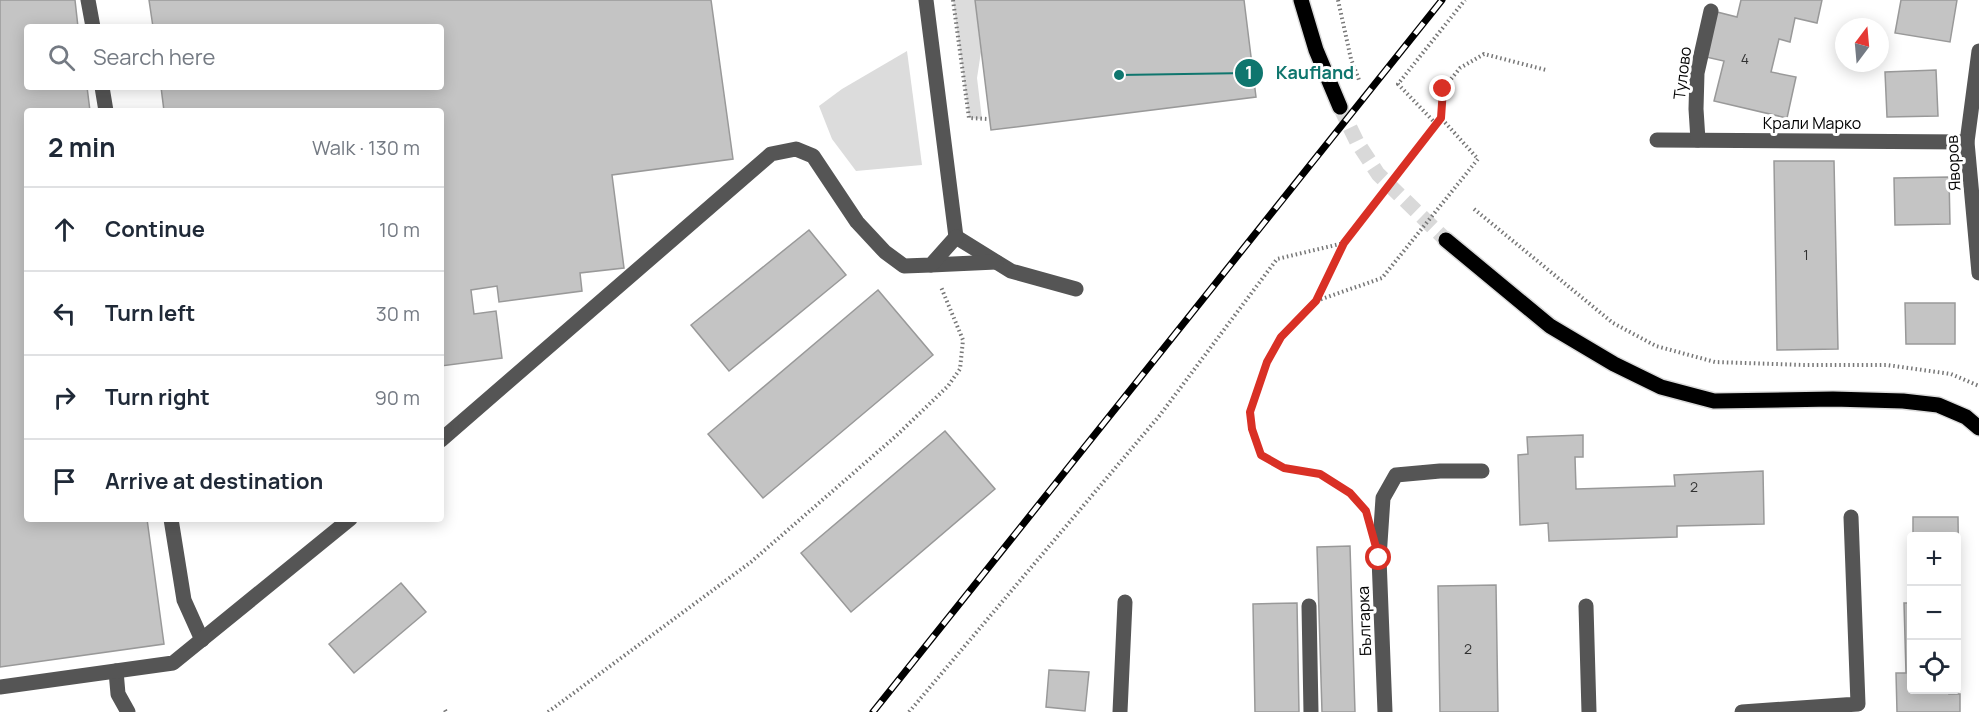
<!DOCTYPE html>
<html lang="en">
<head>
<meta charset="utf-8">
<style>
	body { margin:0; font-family:Manrope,sans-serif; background:#f6f6f7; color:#1f2937 }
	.controls { position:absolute; right:18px; bottom:18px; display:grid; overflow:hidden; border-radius:6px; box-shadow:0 3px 15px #0003 }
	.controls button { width:54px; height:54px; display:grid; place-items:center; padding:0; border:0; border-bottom:2px solid #e0e1e3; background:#fff; color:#1f2937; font:30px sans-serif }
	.compass { position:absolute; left:1835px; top:18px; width:54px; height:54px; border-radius:50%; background:#fff; box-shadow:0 3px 15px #0003; rotate:16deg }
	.stop { position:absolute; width:18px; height:18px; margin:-14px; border:4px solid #d93025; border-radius:50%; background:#fff }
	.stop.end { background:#d93025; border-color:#fff; box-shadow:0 2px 6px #0008 }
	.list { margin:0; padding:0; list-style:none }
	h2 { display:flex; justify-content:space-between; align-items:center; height:78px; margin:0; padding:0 24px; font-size:26px }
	h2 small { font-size:20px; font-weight:400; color:#747a83 }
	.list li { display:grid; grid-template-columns:39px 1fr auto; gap:18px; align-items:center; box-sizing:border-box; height:84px; padding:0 24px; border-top:2px solid #e0e1e3 }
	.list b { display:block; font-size:22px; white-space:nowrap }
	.list em { font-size:20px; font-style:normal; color:#747a83 }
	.icon { flex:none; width:33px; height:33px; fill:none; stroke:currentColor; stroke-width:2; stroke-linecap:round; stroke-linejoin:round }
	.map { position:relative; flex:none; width:1979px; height:712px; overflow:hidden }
	.search { position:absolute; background:#fff; box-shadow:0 3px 15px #0003; left:24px; top:24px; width:420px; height:66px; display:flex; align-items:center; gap:15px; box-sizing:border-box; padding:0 21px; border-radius:6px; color:#747a83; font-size:22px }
	.panel { position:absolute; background:#fff; box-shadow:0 3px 15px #0003; left:24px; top:108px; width:420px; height:414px; border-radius:6px }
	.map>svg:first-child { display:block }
	.green { fill:#dcdcdc }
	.building { fill:#c4c4c4; stroke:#999; stroke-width:1.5 }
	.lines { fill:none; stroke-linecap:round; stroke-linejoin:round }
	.major-tunnel { stroke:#d9d9d9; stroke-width:15; stroke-dasharray:15 8; stroke-linecap:butt }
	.major-casing { stroke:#dbdbdb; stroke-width:18 }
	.path { stroke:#777; stroke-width:4; stroke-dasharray:1.5 3; stroke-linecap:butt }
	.minor { stroke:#555; stroke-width:15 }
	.major { stroke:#000; stroke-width:15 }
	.rail-casing { stroke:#000; stroke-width:7 }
	.rail { stroke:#fff; stroke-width:4.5; stroke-dasharray:14; stroke-linecap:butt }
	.route { stroke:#d93025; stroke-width:8 }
	.labels { text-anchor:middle; stroke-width:6; stroke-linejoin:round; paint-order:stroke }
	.number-label { font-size:14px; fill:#313131 }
	.street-label { font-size:16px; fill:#000; stroke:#fff }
	.leader { fill:none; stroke:#0f766e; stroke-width:2 }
	.callout-dot { fill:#0f766e; stroke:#fff; stroke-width:2 }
	.mark-label { font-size:18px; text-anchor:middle; font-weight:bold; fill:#fff }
	.callout-label { font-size:18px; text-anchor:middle; font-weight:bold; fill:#0f766e; stroke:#fff; stroke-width:6; stroke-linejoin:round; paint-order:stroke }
</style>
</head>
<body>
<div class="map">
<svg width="1979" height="712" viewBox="0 0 1979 712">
	<rect width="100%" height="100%" fill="#fff"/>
	<!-- green -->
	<g class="green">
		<polygon points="953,0 975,0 981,52 977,78 982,119 969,118"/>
		<polygon points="907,51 922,165 856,171 832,139 819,106 842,89"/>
	</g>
	<!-- building -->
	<g class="building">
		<polygon points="0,0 75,0 78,27 27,27 27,87 87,87 90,111 27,111 27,519 147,519 164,644 0,667"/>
		<polygon points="149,0 711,0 733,159 612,175 624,268 580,273 582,291 499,302 497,286 471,290 474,314 496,311 502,358 441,366 441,111 164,111 161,87 441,87 441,27 153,27"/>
		<polygon points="975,0 1244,0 1256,97 991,130"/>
		<polygon points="1741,0 1822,0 1817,23 1795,18 1790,42 1779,39 1771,72 1796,77 1787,118 1714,101 1724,61 1706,57 1717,12 1737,17"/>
		<polygon points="1901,0 1957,0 1950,42 1895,33"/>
		<polygon points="1936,70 1938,116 1887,117 1885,72"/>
		<polygon points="1774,161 1834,161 1838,349 1777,350"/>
		<polygon points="1949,177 1950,224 1895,225 1894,178"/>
		<polygon points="809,230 846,275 729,371 691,325"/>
		<polygon points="878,290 933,355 763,498 708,434"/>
		<polygon points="1905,303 1955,303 1955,344 1906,344"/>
		<polygon points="945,431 995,489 851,612 801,553"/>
		<polygon points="1583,435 1583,457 1575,457 1576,489 1675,486 1674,475 1763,471 1764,524 1677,526 1677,537 1549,541 1548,523 1520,525 1518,455 1528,454 1527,437"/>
		<polygon points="1913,517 1958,517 1959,605 1956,605 1956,536 1913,536"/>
		<polygon points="1350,546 1355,712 1322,712 1317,547"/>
		<polygon points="401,583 426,612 354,673 329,644"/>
		<polygon points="1496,585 1498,712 1440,712 1438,586"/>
		<polygon points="1297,603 1299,712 1255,712 1253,604"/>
		<polygon points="1904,603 1912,603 1912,690 1949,690 1949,694 1960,694 1960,712 1897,712 1896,673 1906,673"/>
		<polygon points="1049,670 1089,672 1085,711 1046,707"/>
	</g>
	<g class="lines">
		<!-- major-tunnel -->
		<polyline class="major-tunnel" points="1340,107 1357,142 1378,174 1446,240"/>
		<!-- major casing -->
		<g class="major-casing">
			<g id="major">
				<polyline points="1301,0 1316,50 1340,107"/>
				<polyline points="1446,240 1550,326 1614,364 1661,387 1714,401 1833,399 1903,401 1938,405 1966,417 1979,428"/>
			</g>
		</g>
		<!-- path -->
		<g class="path">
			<polyline points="953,0 969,118 988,119"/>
			<polyline points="1338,0 1351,59 1359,80"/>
			<polyline points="1436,124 1398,84 1465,0"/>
			<polyline points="1474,209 1613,323 1656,346 1715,362 1804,365 1887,365 1951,374 1979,386"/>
			<polyline points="1316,300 1344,243 1441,118"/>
			<polyline points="1359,502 1350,493 1320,474 1284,468 1261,455 1252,429 1250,412 1267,362 1281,337 1316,301 1382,278 1478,159 1441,118 1443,89 1460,68 1484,54 1546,70"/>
			<polyline points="445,710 446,712"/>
			<polyline points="548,712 751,562 896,436 948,386 960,369 963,340 941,287"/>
			<polyline points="909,712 1160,415 1277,259 1344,243"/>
		</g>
		<!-- minor -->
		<g class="minor">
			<polyline points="88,0 93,27"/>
			<polyline points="926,0 956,237 1011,271 1076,289"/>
			<polyline points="1979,51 1967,142 1979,273"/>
			<polyline points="102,87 106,111"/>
			<polyline points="1657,140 1967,142"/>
			<polyline points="1698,140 1696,109 1697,73 1711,11"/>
			<polyline points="931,265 996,262"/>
			<polyline points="441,440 771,154 796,149 813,156 857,222 885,252 904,266 931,265 956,237"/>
			<polyline points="171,519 184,600 202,640"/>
			<polyline points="1309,606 1311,712"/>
			<polyline points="1586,606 1589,712"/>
			<polyline points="116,671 118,694 128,712"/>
			<polyline points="0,687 173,663 350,519"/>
			<polyline points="1120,712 1125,602"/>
			<polyline points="1385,712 1379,558 1383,498 1396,475 1440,471 1482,471"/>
			<polyline points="1742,712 1858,704 1851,517"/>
		</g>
		<!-- major -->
		<use href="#major" class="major"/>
		<!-- rail casing -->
		<g class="rail-casing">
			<polyline id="rail" points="873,712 1442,0"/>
		</g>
		<!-- rail -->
		<use href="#rail" class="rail"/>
	</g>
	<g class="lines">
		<!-- route -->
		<polyline class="route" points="1379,558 1366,511 1350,493 1320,474 1284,468 1261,455 1252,429 1250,412 1267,362 1281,337 1316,301 1344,243 1441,118 1443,89"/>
	</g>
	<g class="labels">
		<!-- number labels -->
		<g class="number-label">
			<text x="1745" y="64">4</text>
			<text x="1806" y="260">1</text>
			<text x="1694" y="492">2</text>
			<text x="1468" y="654">2</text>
		</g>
		<!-- street labels -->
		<g class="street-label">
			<text transform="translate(1682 73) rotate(-83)" y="6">Тулово</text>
			<text x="1812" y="129">Крали Марко</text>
			<text transform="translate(1953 163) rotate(-93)" y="6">Яворов</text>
			<text transform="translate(1364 621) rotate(-92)" y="6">Българка</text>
		</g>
	</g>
	<!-- callouts -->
	<path class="leader" d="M1119 75L1249 73"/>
	<g class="callout-dot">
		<circle cx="1119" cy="75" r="6"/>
		<circle cx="1249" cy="73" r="15"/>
	</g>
	<g class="mark-label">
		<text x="1249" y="79">1</text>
	</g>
	<g class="callout-label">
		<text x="1315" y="79">Kaufland</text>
	</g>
</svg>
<div class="controls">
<button>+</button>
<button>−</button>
<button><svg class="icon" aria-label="locate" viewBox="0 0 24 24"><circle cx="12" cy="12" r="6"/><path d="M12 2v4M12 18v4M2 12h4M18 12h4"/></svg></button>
</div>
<svg class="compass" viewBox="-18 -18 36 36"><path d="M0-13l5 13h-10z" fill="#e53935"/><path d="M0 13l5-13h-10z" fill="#747a83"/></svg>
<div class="stop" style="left:1379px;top:558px"></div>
<div class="stop end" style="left:1443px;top:89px"></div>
<div class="search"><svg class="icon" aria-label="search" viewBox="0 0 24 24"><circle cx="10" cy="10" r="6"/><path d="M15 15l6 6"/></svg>Search here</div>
<section class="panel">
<h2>2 min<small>Walk · 130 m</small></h2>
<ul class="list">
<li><svg class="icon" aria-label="ahead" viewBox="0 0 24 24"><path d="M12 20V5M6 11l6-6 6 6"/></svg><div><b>Continue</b></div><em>10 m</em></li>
<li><svg class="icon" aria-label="left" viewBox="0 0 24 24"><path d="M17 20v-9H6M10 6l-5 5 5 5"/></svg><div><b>Turn left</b></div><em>30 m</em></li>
<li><svg class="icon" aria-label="right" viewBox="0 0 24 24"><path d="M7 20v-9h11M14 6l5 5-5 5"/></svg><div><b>Turn right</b></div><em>90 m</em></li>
<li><svg class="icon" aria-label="arrive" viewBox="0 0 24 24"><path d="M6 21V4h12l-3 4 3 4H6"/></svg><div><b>Arrive at destination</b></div></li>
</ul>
</section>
</div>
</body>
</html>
